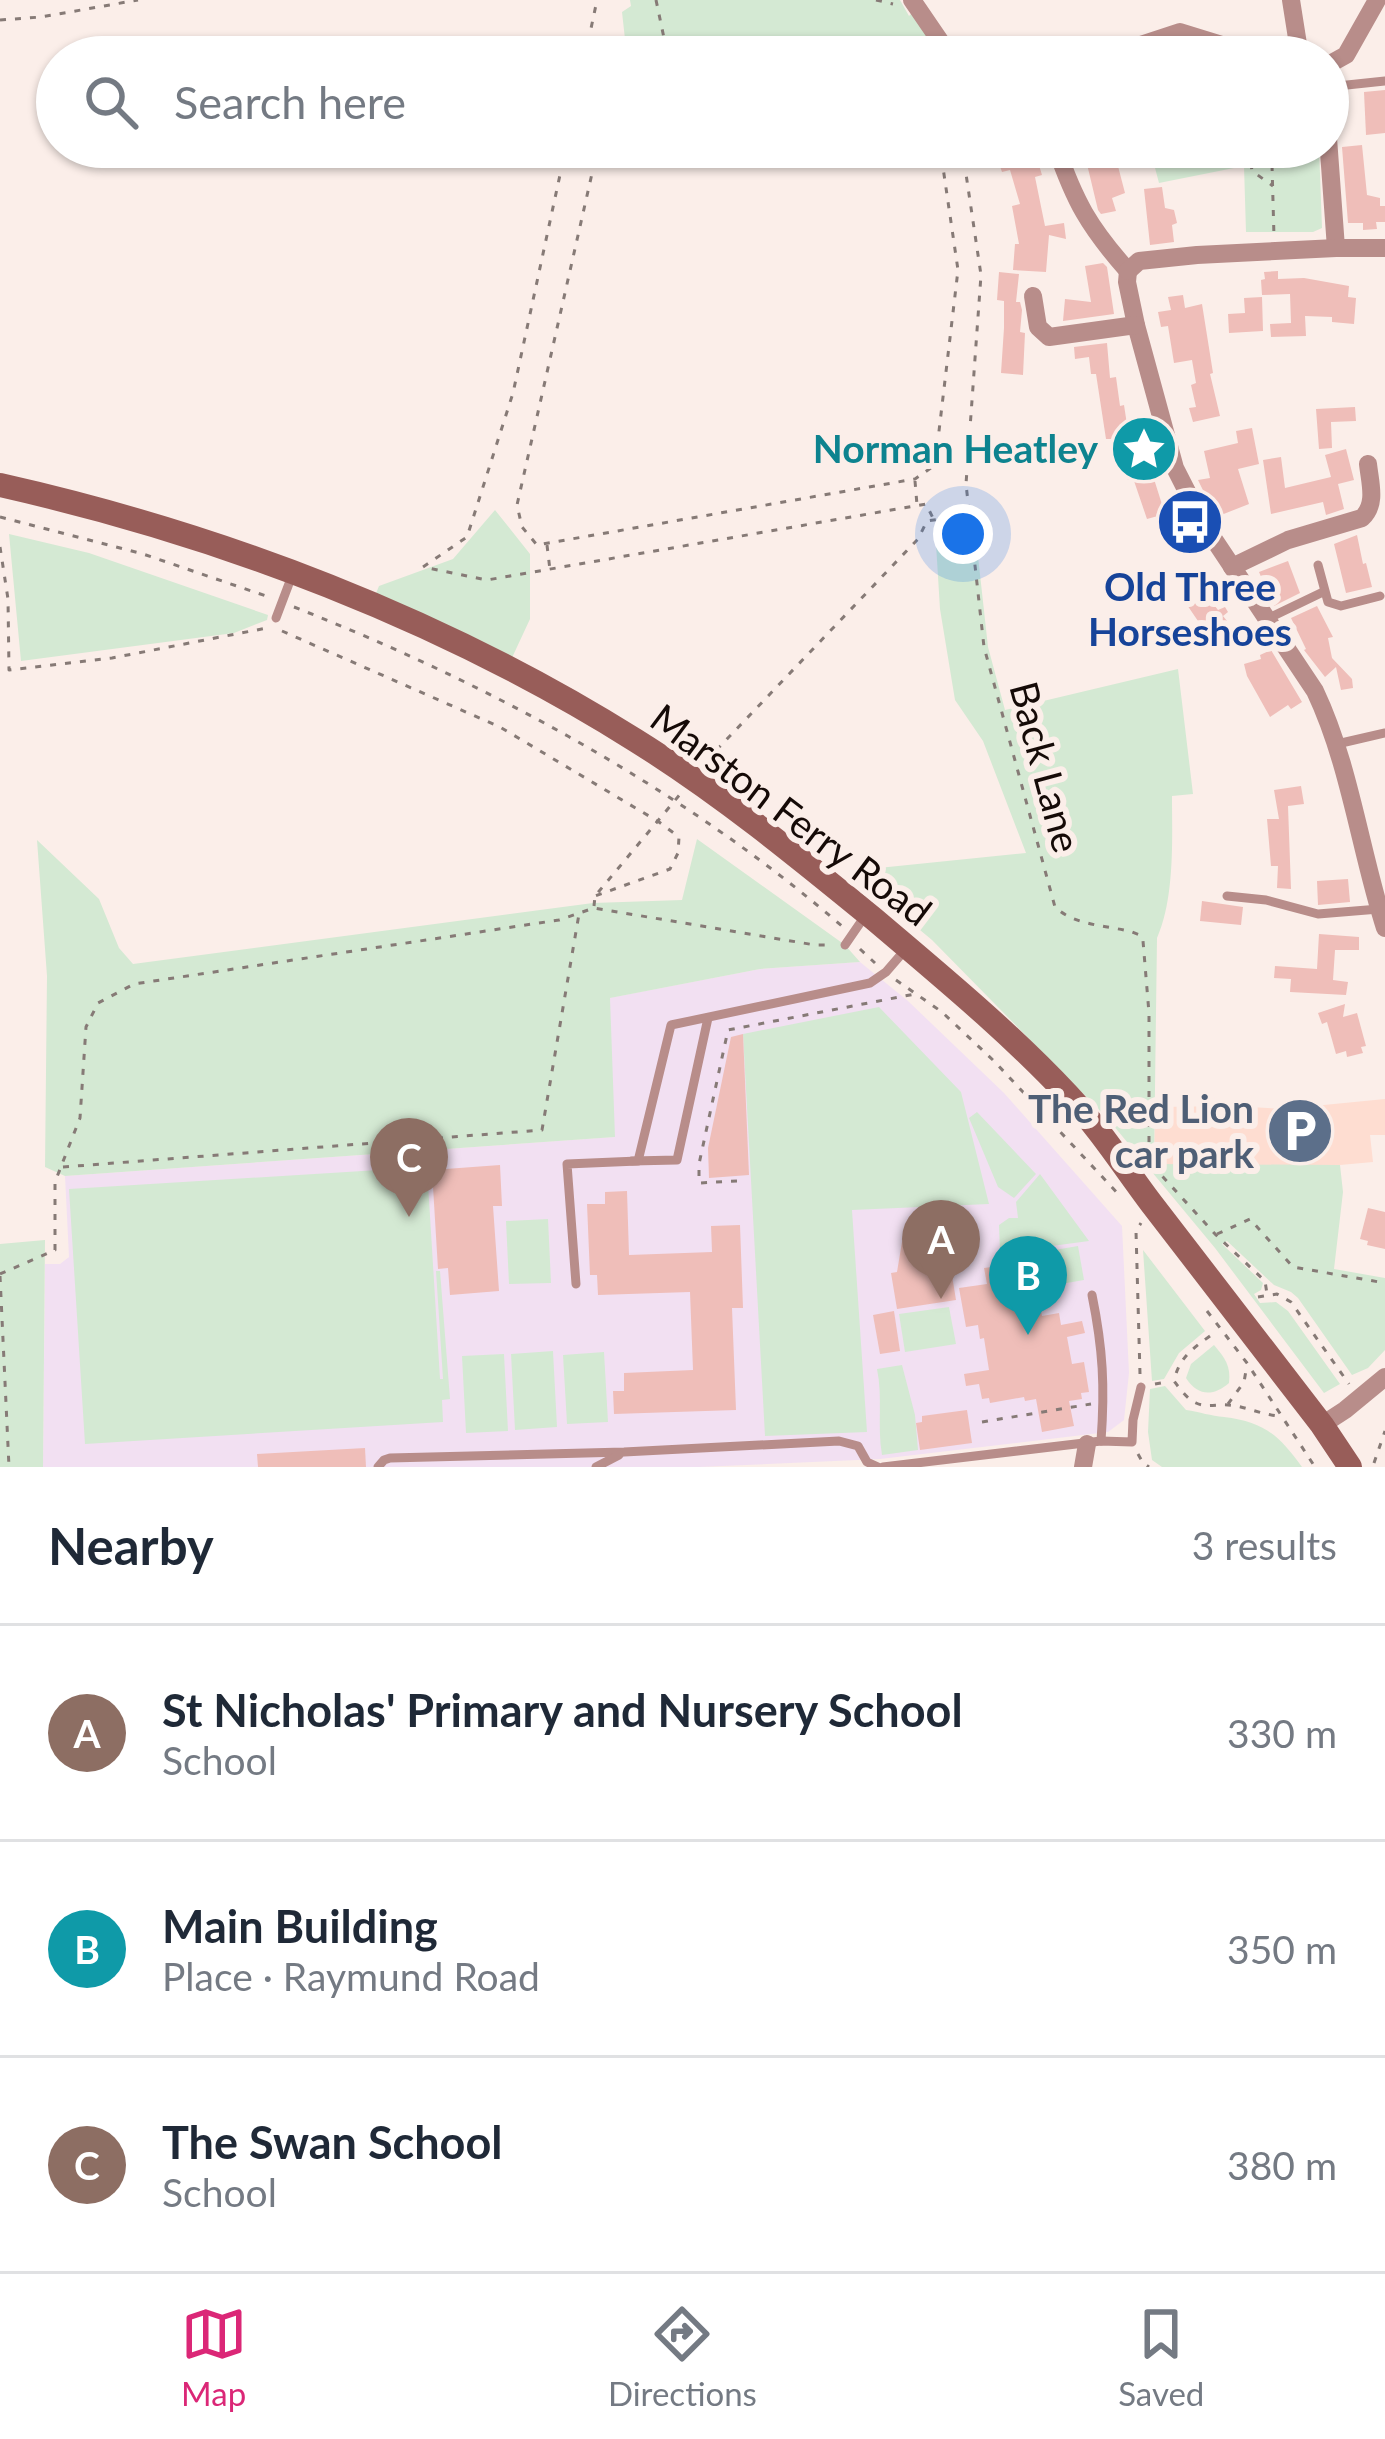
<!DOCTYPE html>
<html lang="en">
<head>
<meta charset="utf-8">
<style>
	body { margin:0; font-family:Lato,sans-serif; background:#f6f6f7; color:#1f2937 }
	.you { position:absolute; left:963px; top:534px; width:42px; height:42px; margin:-30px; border:9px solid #fff; border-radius:50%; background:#1a73e8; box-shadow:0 0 0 18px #1a73e833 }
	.badge { display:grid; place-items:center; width:78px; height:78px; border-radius:50%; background:#db2777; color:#fff; font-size:39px; font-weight:700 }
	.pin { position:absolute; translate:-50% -99px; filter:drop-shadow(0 3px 6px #0008) }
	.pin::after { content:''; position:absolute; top:63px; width:42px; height:36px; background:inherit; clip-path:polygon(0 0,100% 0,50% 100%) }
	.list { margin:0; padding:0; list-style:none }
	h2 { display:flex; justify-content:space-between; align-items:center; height:156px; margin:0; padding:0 48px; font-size:51px }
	h2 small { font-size:39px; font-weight:400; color:#747a83 }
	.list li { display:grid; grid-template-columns:78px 1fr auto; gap:36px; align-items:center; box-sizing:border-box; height:216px; padding:0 48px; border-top:3px solid #e0e1e3 }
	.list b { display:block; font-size:45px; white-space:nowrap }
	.list p { margin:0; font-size:39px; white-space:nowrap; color:#747a83 }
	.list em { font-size:39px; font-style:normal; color:#747a83 }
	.icon { flex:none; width:66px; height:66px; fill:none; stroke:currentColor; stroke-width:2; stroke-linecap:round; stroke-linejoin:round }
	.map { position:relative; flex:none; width:1385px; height:1467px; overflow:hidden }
	.search { position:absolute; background:#fff; box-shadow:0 3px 9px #0004; left:36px; right:36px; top:36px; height:132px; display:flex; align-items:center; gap:30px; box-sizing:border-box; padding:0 42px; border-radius:66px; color:#747a83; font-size:45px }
	.sheet { height:804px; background:#fff }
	nav { display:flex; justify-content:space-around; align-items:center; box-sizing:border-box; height:168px; border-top:3px solid #e0e1e3; background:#fff; font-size:33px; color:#747a83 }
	nav a { display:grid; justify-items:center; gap:6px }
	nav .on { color:#db2777 }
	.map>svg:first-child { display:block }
	.built { fill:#feddd1 }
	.education { fill:#f2e0f2 }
	.green { fill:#d4e9d3 }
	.building { fill:#efbeb9 }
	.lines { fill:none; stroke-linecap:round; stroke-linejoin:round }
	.path { stroke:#867a76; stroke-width:3; stroke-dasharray:6 9; stroke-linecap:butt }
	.lane { stroke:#b88d8a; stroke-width:9 }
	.street { stroke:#b88d8a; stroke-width:18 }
	.secondary { stroke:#985d59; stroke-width:24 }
	.labels { text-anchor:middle; stroke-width:12; stroke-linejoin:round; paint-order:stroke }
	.culture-label { font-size:39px; font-weight:bold; fill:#0d838f; stroke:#fbeee9; text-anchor:end }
	.transit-label { font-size:39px; font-weight:bold; fill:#164399; stroke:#fbeee9 }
	.street-label { font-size:39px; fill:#150a07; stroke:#fbeee9 }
	.service-label { font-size:39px; font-weight:bold; fill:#4e5e75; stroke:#fbeee9; text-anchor:end }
</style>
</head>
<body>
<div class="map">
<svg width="1385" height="1467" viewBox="0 0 1385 1467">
	<rect width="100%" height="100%" fill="#fbeee9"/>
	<!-- built -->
	<polygon class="built" points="1385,1099 1385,1135 1370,1135 1373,1162 1340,1165 1154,1165 1155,1107 1233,1106 1283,1109"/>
	<!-- education -->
	<polygon class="education" points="860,962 908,1001 1004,1093 1122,1226 1129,1373 1124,1420 1108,1432 880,1459 699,1467 43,1467 45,1264 60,1264 69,1257 65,1176 614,1137 609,998 760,969"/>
	<!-- green -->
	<g class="green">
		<polygon points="630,0 900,0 909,16 917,8 951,57 627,57 622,12 631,6"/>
		<polygon points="1162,147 1319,147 1322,228 1313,232 1246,232 1244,166 1159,183 1150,149"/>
		<polygon points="495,510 530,554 530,619 510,662 375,596 379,586 453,559"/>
		<path d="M974,520L988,647L1005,710L1178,669L1193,794L1172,796C1172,839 1175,897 1157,938L1154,1164L1340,1165L1343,1192L1334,1269L1385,1278V1350L1368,1368L1352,1375L1298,1298L1291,1292L1274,1285L1227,1241L1222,1244L1263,1283L1261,1290L1254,1294L1260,1303L1276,1302L1288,1311L1340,1384L1324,1393L1215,1248L1108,1119L932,940L849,871L1026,853L983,741L955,700L940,609L936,544L938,528Z"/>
		<polygon points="9,534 89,553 268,615 267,620 234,633 21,661"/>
		<polygon points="697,839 845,945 860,962 760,969 610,998 615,1137 65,1176 45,1167 47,976 37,840 99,899 119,948 133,964 593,903 682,900"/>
		<polygon points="879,1007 961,1092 989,1204 852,1210 867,1432 765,1436 743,1034"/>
		<polygon points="977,1112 1036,1174 1014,1198 998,1187 969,1118"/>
		<polygon points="427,1167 440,1379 443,1379 436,1271 440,1271 450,1399 442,1400 443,1422 85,1444 69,1189"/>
		<polygon points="1040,1174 1089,1241 1000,1253 999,1225 1009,1218 1018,1218 1016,1202"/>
		<polygon points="548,1219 551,1283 509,1284 506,1221"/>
		<polygon points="45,1240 43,1467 0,1467 0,1244"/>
		<polygon points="1078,1246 1084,1280 1015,1292 1009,1258"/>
		<polygon points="1143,1250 1205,1331 1179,1353 1164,1379 1152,1381"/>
		<polygon points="949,1307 956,1344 905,1352 899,1314"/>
		<path d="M1214,1345C1225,1358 1231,1366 1229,1383C1214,1396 1198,1397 1186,1378L1191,1364Z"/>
		<polygon points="553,1351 557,1427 515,1430 511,1354"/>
		<polygon points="604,1352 608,1422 567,1424 563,1355"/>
		<polygon points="504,1354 508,1431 466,1433 462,1356"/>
		<path d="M902,1365L915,1415L918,1450L882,1455C877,1426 883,1397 877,1369Z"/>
		<path d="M1165,1386L1186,1410C1200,1412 1211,1416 1224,1417C1264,1422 1279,1435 1302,1467H1162L1152,1460L1148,1432L1150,1389Z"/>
	</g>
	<!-- building -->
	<g class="building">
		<polygon points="992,37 1038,39 1039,57 992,57"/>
		<polygon points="1385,90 1385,133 1366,135 1364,92"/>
		<polygon points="1362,145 1367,195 1380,198 1380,206 1385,206 1385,222 1376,222 1377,229 1363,230 1363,223 1348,223 1342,147"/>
		<polygon points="1076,147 1113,147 1125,193 1112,198 1116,211 1101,214 1098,210 1086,160 1081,162"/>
		<polygon points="1024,150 1026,155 1035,152 1042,175 1035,177 1045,226 1064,223 1066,239 1049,235 1046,272 1013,270 1015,244 1019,244 1012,206 1020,204 1010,170 1002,172 997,158"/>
		<polygon points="1162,187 1165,208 1174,210 1177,223 1172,225 1174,242 1150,245 1144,189"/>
		<polygon points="1103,263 1107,267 1114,314 1063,321 1065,299 1091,302 1085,266"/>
		<polygon points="1278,271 1278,279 1304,278 1349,286 1348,297 1356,298 1354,324 1332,322 1332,317 1305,316 1306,336 1271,337 1270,324 1291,323 1290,294 1262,295 1261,280 1265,279 1264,272"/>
		<polygon points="999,272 1019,274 1016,302 1020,302 1022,310 1020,332 1025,333 1023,375 1001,373 1004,328 1004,301 997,300"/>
		<polygon points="1183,295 1185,308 1202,304 1213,373 1210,374 1220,416 1193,422 1189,408 1196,407 1191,385 1196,383 1192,360 1174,363 1168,326 1161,327 1158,312 1171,310 1168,297"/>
		<polygon points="1262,297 1263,331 1229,333 1228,314 1245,313 1244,298"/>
		<polygon points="1107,343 1110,378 1116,377 1120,406 1124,405 1128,431 1138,428 1165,514 1147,519 1133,478 1128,480 1115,439 1106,439 1096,374 1091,374 1089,357 1075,359 1074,347"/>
		<polygon points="1355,407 1356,421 1331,422 1332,448 1319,449 1316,409"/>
		<polygon points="1252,428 1259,464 1238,469 1249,504 1216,517 1198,480 1210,478 1204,451 1238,443 1236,431"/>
		<polygon points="1346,449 1354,480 1338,484 1344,509 1326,515 1323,502 1271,514 1263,460 1281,457 1285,488 1331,477 1325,455"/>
		<polygon points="1357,535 1363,564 1366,563 1372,587 1346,593 1334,544"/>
		<polygon points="1288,561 1300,593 1274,606 1259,572"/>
		<polygon points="1201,588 1218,610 1225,607 1228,612 1223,616 1227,621 1216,629 1212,625 1199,635 1192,624 1198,621 1183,599"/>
		<polygon points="1317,606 1333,637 1328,638 1332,658 1352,679 1353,688 1341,690 1336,667 1325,677 1304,650 1306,649 1291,618"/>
		<polygon points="1271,650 1302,702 1291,709 1288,705 1270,717 1247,676 1244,664 1261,659 1260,655"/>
		<polygon points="1301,786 1304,804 1288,806 1291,889 1277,888 1278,866 1271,866 1267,819 1279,819 1274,790"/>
		<polygon points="1348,879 1350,902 1318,905 1317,881"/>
		<polygon points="1202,901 1243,907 1241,925 1200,921"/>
		<polygon points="1319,934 1359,937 1359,950 1335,950 1333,980 1348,982 1346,995 1290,992 1291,979 1274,978 1275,966 1317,969"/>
		<polygon points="1345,1004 1343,1017 1357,1013 1366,1046 1361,1047 1363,1053 1347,1057 1346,1051 1336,1054 1327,1022 1322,1024 1318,1013"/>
		<polygon points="743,1034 749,1175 709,1178 708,1148 731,1037"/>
		<polygon points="500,1165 502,1206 493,1206 499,1291 450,1295 448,1268 438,1269 432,1170"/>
		<polygon points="627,1191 629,1255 712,1252 711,1226 740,1225 743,1308 732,1308 736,1410 614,1414 613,1391 624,1391 624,1373 693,1370 690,1292 598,1295 597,1275 590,1275 587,1204 605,1204 605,1192"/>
		<polygon points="1368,1208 1385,1212 1385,1249 1367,1245 1368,1241 1360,1239"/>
		<polygon points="939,1217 949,1218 943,1240 940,1240 940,1265 950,1263 956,1300 897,1309 891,1273 897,1272 902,1242 921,1222"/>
		<polygon points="1007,1265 1014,1305 1039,1301 1042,1316 1059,1313 1061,1325 1082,1321 1085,1333 1067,1337 1072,1364 1084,1362 1089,1392 1081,1393 1082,1399 1069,1401 1074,1426 1042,1432 1036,1399 1025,1401 1024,1397 990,1403 989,1398 982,1399 979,1384 966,1386 964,1374 989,1370 984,1338 980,1339 978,1325 966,1327 959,1288 987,1284 984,1268"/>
		<polygon points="894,1311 900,1351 880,1354 873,1315"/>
		<polygon points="967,1410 972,1443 920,1450 916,1423 922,1422 922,1416"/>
		<polygon points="365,1448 366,1467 258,1467 257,1454"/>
	</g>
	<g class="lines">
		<!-- path -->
		<g class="path">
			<polyline points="656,0 668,57"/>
			<polyline points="876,0 893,4"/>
			<polyline points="0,20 41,17 138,0"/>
			<polyline points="585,57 597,0"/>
			<polyline points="566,147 513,393 467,537 423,567 487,580 926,504 934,520"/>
			<polyline points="598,147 517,505 522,527 537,545 915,479 935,465 958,270 940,147"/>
			<path d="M962,147L981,275L966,484L984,647L1055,907C1075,926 1106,925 1132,932L1140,935L1143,941L1149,1013V1152L1152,1165L1216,1235L1265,1281L1267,1294"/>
			<polyline points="1172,161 1249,151 1252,171 1273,186"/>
			<polyline points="1272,165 1274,237"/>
			<polyline points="915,481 917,505"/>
			<polyline points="0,517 143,554 269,597"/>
			<polyline points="547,545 550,570"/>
			<polyline points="0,547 8,599 9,670 112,658 267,628"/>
			<path d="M294,607C488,683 685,790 843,927"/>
			<polyline points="282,631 500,727 659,822 679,837 678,853 670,869 595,896"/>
			<polyline points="706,761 918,539 927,521 968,515"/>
			<polyline points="594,906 595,896 682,792"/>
			<polyline points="860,949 875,963"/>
			<polyline points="896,980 942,1012 994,1061 1122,1198"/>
			<polyline points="63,1167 542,1130 579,914"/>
			<polyline points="737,1181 699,1183 699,1164 728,1030 915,994"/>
			<polyline points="1217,1234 1250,1219 1293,1267 1385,1283"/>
			<polyline points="0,1274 55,1250 55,1182 80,1118 86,1027 98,1003 134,984 559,920 594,908 815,945 831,945"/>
			<polyline points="0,1276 9,1467"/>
			<polyline points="1258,1297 1277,1294 1291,1302 1349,1384"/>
			<polyline points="1207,1311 1247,1363 1315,1467"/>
			<path d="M1210,1336C1192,1349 1179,1358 1174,1381C1180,1389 1187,1399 1196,1403C1206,1408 1217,1404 1228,1405C1245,1406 1262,1415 1279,1416"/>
			<polyline points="1140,1374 1136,1231 1141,1223"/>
			<polyline points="1155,1384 1166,1382"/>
			<polyline points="1228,1404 1244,1382 1247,1365"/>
			<polyline points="982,1422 1091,1404"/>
			<polyline points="1138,1454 1143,1463 1149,1467"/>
			<polyline points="1374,1463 1385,1431"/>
		</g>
		<!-- lane -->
		<g class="lane">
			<polyline points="1328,87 1385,81"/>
			<polyline points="1318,565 1328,602 1341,606 1380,596"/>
			<polyline points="276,618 293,573"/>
			<polyline points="1267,619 1323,592"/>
			<polyline points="1337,744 1385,733"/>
			<polyline points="1227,896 1266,900 1318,914 1379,909"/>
			<polyline points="845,945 867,913"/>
			<polyline points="632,1161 677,1160 708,1018"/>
			<polyline points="576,1284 567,1164 638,1161 671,1025 870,983 886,972 905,950"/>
			<path d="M1092,1295C1103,1349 1105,1387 1101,1441"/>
			<polyline points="378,1467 384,1460 390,1458 624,1452 839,1441 858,1446 867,1462 878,1467"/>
			<polyline points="596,1467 619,1455"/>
			<polyline points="883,1467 1101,1441 1132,1442 1133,1420 1141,1387"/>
		</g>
		<!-- street -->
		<g class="street">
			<polyline points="912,0 951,57"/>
			<polyline points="1291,0 1300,57"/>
			<polyline points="1104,57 1180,32 1261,57"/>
			<polyline points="1328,65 1346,55 1377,0"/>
			<polyline points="1328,138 1336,248"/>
			<path d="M1056,147C1075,202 1089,227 1128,271"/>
			<path d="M1128,271L1127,282L1136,325L1175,468L1203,523L1315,691C1350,765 1360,850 1385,928"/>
			<polyline points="1128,271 1139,261 1197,255 1336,248 1385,248"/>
			<polyline points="1033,296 1038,327 1049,337 1136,325"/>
			<path d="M1232,567L1288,540L1362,518C1377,504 1370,483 1368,464"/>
			<polyline points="1322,1425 1345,1410 1385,1377"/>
			<polyline points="1083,1467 1087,1444"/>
		</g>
		<!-- secondary -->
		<path class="secondary" d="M0,485C222,535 442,619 635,740C720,793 797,856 874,919C941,976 1008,1031 1068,1095C1099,1128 1124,1167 1151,1203C1208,1277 1265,1351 1322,1425L1350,1467"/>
	</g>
	<!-- icons -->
	<defs>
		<g id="sight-disc" transform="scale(3.45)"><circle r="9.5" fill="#0f9aa8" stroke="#fbeee9"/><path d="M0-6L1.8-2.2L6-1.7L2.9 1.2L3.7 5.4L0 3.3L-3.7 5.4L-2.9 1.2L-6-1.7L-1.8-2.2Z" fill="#fff"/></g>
		<g id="bus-disc" transform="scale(3.45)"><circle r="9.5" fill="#1a4fb4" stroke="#fbeee9"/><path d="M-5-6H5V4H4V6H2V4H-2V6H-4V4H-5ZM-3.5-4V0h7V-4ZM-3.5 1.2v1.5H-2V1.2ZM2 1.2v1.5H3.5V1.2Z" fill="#fff"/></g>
		<g id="parking-disc" transform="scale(3.45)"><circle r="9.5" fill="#5c6f8a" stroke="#fbeee9"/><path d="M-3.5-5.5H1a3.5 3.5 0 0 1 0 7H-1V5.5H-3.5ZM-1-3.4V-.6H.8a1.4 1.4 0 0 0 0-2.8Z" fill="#fff"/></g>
	</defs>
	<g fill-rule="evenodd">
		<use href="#sight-disc" x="1144" y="449"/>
		<use href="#bus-disc" x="1190" y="522"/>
		<use href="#parking-disc" x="1300" y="1131"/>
	</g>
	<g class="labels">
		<!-- culture labels -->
		<g class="culture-label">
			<text x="1098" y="463">Norman Heatley</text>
		</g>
		<!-- transit labels -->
		<g class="transit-label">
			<text x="1190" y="601">Old Three<tspan x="1190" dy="45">Horseshoes</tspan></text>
		</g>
		<!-- street labels -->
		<g class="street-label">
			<text transform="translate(1045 767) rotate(75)" y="14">Back Lane</text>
			<text transform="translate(791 815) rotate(37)" y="14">Marston Ferry Road</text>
		</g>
		<!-- service labels -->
		<g class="service-label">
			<text x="1254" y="1123">The Red Lion<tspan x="1254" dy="45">car park</tspan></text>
		</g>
	</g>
</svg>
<div class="you"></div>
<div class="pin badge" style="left:941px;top:1299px;background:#8d6e63">A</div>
<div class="pin badge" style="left:1028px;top:1335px;background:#0f9aa8">B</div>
<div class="pin badge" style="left:409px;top:1217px;background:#8d6e63">C</div>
<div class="search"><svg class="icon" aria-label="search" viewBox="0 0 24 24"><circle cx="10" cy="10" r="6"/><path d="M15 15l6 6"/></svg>Search here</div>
</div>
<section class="sheet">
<h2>Nearby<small>3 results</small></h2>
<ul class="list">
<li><span class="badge" style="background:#8d6e63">A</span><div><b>St Nicholas' Primary and Nursery School</b><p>School</p></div><em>330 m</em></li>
<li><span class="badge" style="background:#0f9aa8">B</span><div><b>Main Building</b><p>Place · Raymund Road</p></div><em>350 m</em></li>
<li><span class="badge" style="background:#8d6e63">C</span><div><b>The Swan School</b><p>School</p></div><em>380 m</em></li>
</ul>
</section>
<nav>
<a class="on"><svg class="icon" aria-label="map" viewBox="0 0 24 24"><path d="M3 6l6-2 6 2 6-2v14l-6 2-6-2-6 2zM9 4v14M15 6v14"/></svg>Map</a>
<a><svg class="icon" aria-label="directions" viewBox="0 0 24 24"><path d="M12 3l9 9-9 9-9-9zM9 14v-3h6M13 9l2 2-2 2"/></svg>Directions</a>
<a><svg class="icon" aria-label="saved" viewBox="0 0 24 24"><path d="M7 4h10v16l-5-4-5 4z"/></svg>Saved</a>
</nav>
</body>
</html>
